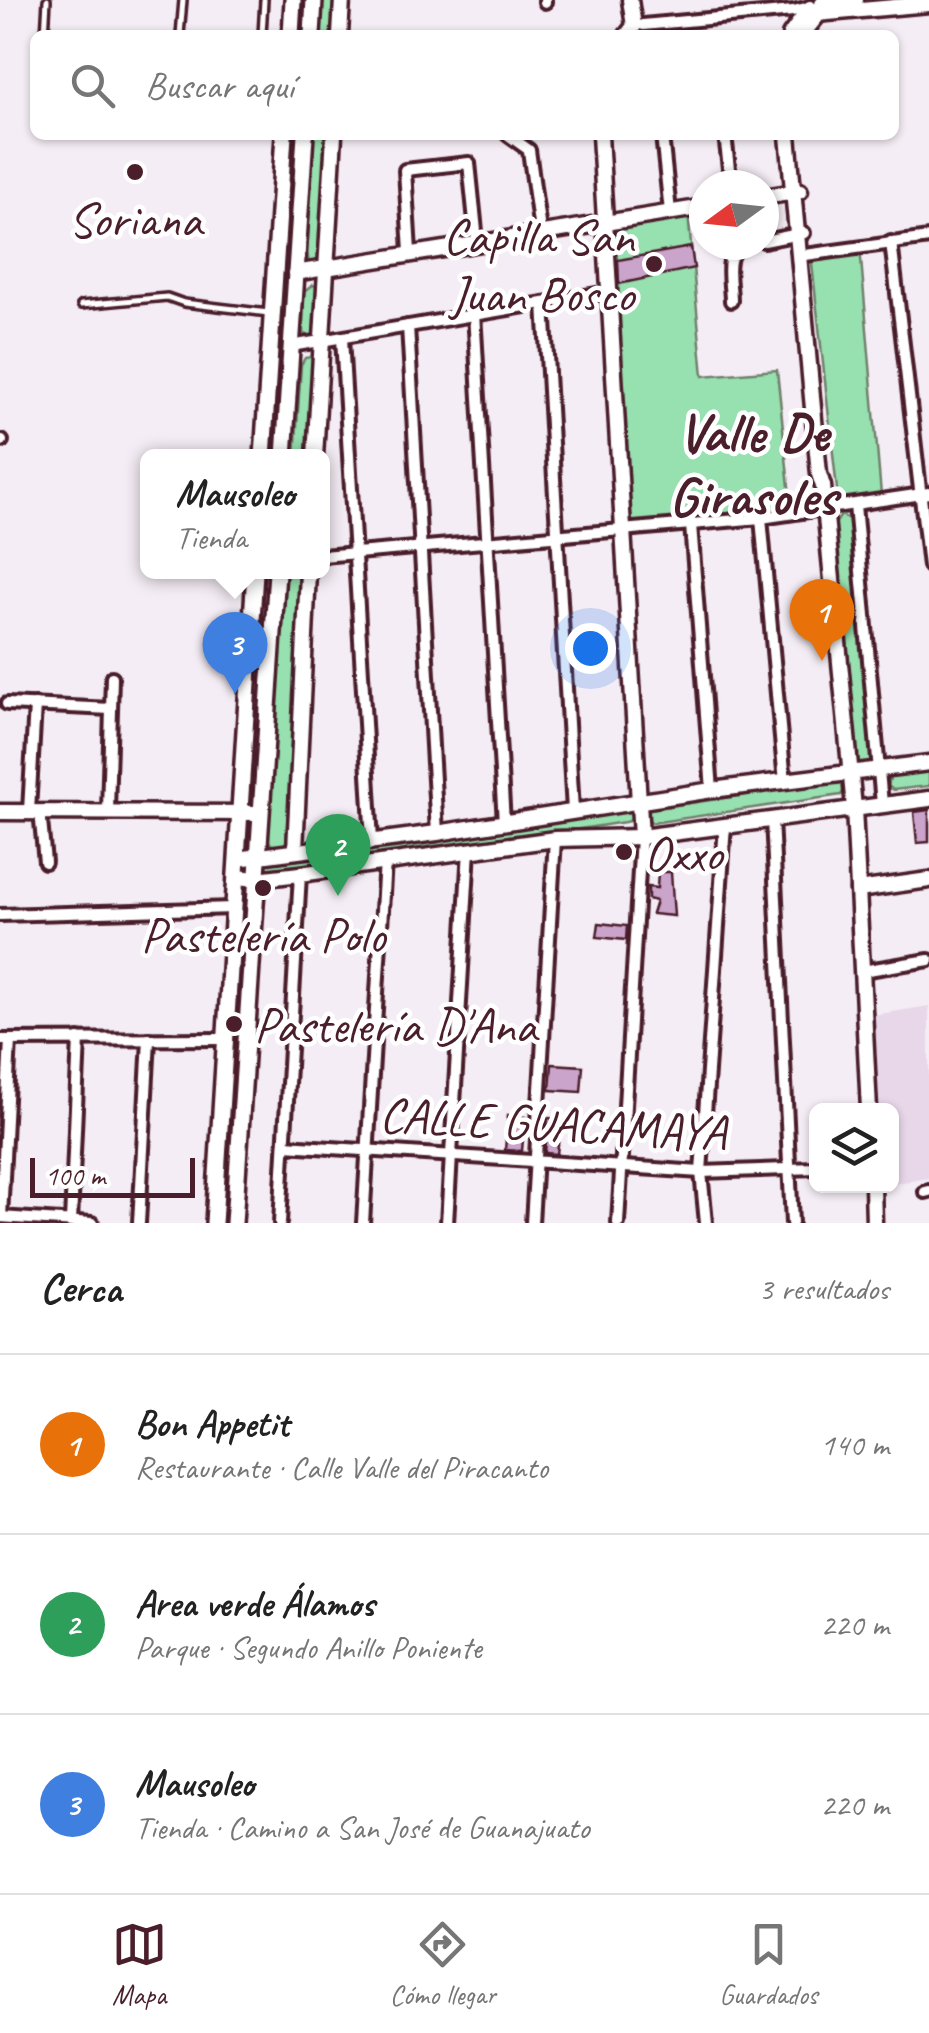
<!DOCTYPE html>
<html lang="es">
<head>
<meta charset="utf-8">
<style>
	body { margin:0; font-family:Caveat,sans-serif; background:#f2f2f2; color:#222 }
	.controls { position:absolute; right:30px; bottom:30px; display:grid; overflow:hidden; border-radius:15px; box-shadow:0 2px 8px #0004 }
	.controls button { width:90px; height:90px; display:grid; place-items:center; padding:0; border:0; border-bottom:2px solid #e0e0e0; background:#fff; color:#222; font:50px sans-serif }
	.compass { position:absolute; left:689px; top:170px; width:90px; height:90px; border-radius:50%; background:#fff; box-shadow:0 2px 8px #0004; rotate:255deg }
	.scale { position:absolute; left:30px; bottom:25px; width:165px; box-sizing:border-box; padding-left:10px; border:5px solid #4a1f2b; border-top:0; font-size:28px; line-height:35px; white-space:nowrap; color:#4a1f2b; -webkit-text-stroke:8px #fff; paint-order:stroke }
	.you { position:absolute; left:590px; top:648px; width:35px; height:35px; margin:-25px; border:8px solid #fff; border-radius:50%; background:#1a73e8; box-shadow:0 0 0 15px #1a73e833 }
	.badge { display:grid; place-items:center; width:65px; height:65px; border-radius:50%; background:#4a1f2b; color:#fff; font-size:32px; font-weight:700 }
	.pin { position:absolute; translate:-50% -82px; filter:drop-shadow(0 2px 5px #0008) }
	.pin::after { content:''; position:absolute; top:52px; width:35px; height:30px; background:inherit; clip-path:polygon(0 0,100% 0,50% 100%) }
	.popup { position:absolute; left:140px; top:449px; width:190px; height:130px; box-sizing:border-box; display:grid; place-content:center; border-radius:15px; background:#fff; filter:drop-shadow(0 2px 8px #0005); font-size:32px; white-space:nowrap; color:#767676 }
	.popup b { font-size:38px; color:#222 }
	.popup::after { content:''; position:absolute; left:50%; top:100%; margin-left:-20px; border:20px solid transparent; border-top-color:#fff }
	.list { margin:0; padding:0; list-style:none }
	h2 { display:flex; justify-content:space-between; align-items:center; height:130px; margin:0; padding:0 40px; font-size:42px }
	h2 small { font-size:32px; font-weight:400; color:#767676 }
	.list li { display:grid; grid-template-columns:65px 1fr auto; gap:30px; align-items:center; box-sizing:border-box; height:180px; padding:0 40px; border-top:2px solid #e0e0e0 }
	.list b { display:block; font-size:38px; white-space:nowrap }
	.list p { margin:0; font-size:32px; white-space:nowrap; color:#767676 }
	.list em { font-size:32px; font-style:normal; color:#767676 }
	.icon { flex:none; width:55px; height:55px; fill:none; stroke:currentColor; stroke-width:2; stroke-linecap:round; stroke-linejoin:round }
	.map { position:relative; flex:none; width:929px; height:1223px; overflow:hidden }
	.search { position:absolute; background:#fff; box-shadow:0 2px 8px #0004; left:30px; right:30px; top:30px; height:110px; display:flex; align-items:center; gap:25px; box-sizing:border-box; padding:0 35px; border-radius:15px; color:#767676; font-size:38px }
	.sheet { height:670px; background:#fff }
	nav { display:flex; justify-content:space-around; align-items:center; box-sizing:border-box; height:140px; border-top:2px solid #e0e0e0; background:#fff; font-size:28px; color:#767676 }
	nav a { display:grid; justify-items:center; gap:5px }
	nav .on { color:#4a1f2b }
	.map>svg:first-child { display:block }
	.built { fill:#e8d7e9 }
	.park { fill:#97e0af; stroke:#70806d; stroke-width:2.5 }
	.building { fill:#cba4cc; stroke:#4a1f2b; stroke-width:2.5 }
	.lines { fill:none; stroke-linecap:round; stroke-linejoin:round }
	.lane-casing { stroke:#4a1f2b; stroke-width:12 }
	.street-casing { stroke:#4a1f2b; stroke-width:18 }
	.secondary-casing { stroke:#4a1f2b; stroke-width:21 }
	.primary-casing { stroke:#4a1f2b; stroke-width:22 }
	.lane { stroke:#fff; stroke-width:5 }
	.street { stroke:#fff; stroke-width:10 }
	.secondary { stroke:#fff; stroke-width:14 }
	.primary { stroke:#fff; stroke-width:15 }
	.poi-dot { fill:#4a1f2b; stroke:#fff; stroke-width:4 }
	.labels { text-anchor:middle; stroke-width:9; stroke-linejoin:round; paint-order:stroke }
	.poi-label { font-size:50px; fill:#4a1f2b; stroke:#fff }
	.street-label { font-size:50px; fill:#4a1f2b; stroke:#fff }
	.quarter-label { font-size:55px; font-weight:bold; fill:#4a1f2b; stroke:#fff }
</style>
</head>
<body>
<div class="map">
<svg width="929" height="1223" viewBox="0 0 929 1223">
	<rect width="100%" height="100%" fill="#f5edf5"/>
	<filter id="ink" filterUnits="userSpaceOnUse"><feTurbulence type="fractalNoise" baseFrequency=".01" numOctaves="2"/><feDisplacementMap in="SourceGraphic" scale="20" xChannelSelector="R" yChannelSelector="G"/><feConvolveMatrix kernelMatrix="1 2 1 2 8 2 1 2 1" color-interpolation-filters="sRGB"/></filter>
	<g filter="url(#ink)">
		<!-- built -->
		<polygon class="built" points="929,1006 929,1178 892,1184 892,1110 879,1110 873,1015"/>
		<!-- park -->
		<g class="park">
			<polygon points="322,0 336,0 334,35 320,35"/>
			<polygon points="314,135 328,135 320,264 315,267 309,263 307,252"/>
			<polygon points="688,212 703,376 777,370 791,506 627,526 606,224"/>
			<polygon points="860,247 881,495 838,499 811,255"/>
			<polygon points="313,285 319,287 315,336 311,339 303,333 304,292"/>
			<polygon points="311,357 314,358 310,456 295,457 301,365 305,358"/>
			<polygon points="841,515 849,519 851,530 871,760 867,766 856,768 833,527"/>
			<polygon points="286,572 302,572 286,842 283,847 274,848 268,840"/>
			<polygon points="929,771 929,786 893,790 888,786 891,775"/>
			<polygon points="838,781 843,781 846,787 841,795 652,823 645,816 650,809"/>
			<polygon points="633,808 633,820 625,822 288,874 265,873 266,860"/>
		</g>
		<!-- building -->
		<g class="building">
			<polygon points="691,247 694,268 619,284 618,260"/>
			<polygon points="929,810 929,842 917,843 914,812"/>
			<polygon points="658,872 671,872 674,916 652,914 656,901 648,899 648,887 657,888"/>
			<polygon points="599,923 627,926 626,940 597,937"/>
			<polygon points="552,1064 583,1066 581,1092 550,1090"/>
			<polygon points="508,1115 525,1117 522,1151 505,1150"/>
			<polygon points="548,1118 561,1119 557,1154 545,1153"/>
		</g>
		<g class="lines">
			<!-- lane casing -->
			<g class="lane-casing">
				<g id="lane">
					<polyline points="45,35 47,0"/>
					<polyline points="180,35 183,0"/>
					<polyline points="262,35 264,0"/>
					<polyline points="81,305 167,297 184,303 269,313"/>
				</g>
			</g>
			<!-- street casing -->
			<g class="street-casing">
				<g id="street">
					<polyline points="545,0 545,2"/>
					<polyline points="643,25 793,11 810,7"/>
					<polyline points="508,135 529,150 540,231"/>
					<polyline points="662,135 670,212"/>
					<polyline points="725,135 731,185"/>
					<polyline points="764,241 804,233"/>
					<polyline points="891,242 929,566"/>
					<polyline points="410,252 405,170 469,163 477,241"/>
					<polyline points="798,256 929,238"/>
					<path d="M731,301C731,282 722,252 743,245"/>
					<polyline points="544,303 573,811"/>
					<polyline points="474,313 504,823"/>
					<polyline points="408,326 437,833"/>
					<polyline points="342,338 372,841"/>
					<polyline points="291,346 608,292"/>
					<polyline points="0,441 2,441"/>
					<polyline points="855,505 882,804"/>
					<polyline points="761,518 785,782"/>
					<polyline points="691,525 712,790"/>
					<polyline points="322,556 761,518 929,493"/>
					<polyline points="7,704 111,709"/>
					<polyline points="108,810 112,677"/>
					<polyline points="29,811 35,705"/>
					<polyline points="40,811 45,862"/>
					<polyline points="772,819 792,1223"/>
					<polyline points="0,915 234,908"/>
					<polyline points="862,971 929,960"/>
					<polyline points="0,1040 225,1039"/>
					<polyline points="285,1145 701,1172 816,1168"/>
					<polyline points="925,1192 929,1191"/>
					<polyline points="0,1217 92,1223"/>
					<polyline points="1,1217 10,1040"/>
					<polyline points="71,1222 79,1039"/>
					<polyline points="139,1223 149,1039"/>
					<polyline points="280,1223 300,874"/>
					<polyline points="363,1223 385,861"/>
					<polyline points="447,1223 469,849"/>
					<polyline points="532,1223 555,839"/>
					<polyline points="618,1223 641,837"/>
					<polyline points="706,1223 701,1172 725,825"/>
				</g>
			</g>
			<!-- secondary casing -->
			<g class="secondary-casing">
				<g id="secondary">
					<polyline points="822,4 856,0"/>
					<polyline points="805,15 929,4"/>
					<polyline points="340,35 342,0"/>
					<polyline points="627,35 634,26 630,0"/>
					<polyline points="790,35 810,8"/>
					<polyline points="802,35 830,0"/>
					<polyline points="600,135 641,837"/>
					<polyline points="788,135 819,474 823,486 854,808 869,1110"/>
					<polyline points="764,197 800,191"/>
					<polyline points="295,273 704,207"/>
					<polyline points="315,457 334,135"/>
					<polyline points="0,812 261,813"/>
					<polyline points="295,851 308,572"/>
					<polyline points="237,859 437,833 712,790 929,763"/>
					<polyline points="236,877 257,879 300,874 555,839 641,837 929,799"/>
					<polyline points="858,890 929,880"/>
					<polyline points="873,1186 874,1223"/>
				</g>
			</g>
			<!-- primary casing -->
			<g class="primary-casing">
				<g id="primary">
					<polyline points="291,35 293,0"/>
					<polyline points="312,35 314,0"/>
					<polyline points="263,457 284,135"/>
					<polyline points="284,457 305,135"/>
					<polyline points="214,1223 255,572"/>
					<polyline points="234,1223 277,572"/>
				</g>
			</g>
			<!-- lane -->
			<use href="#lane" class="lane"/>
			<!-- street -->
			<use href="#street" class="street"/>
			<!-- secondary -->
			<use href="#secondary" class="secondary"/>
			<!-- primary -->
			<use href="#primary" class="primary"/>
		</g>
	</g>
	<!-- markers -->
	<g class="poi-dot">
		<circle cx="135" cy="172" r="10"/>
		<circle cx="654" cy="264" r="10"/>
		<circle cx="624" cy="852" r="10"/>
		<circle cx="263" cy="888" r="10"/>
		<circle cx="234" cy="1024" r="10"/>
	</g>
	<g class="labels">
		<!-- poi labels -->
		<g class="poi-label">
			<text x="135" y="236">Soriana</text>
			<text x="634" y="253" text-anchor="end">Capilla San<tspan x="634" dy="58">Juan Bosco</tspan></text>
			<text x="644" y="870" text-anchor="start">Oxxo</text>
			<text x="263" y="952">Pastelería Polo</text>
			<text x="254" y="1042" text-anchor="start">Pastelería D'Ana</text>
		</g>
		<!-- street labels -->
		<g class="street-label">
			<text transform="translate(553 1122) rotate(3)" y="18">CALLE GUACAMAYA</text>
		</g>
		<!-- quarter labels -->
		<g class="quarter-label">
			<text x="753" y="451">Valle De<tspan x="753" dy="63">Girasoles</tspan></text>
		</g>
	</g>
</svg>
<div class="controls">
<button><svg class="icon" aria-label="layers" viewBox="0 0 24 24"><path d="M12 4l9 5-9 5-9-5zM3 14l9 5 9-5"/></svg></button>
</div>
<svg class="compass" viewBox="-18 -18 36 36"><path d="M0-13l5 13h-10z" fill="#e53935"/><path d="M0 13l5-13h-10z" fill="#767676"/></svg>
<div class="scale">100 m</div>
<div class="you"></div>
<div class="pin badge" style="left:822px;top:661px;background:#e8710a">1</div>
<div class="pin badge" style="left:338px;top:896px;background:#2e9e5b">2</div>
<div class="pin badge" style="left:235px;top:694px;background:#3f7fe0">3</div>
<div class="popup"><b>Mausoleo</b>Tienda</div>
<div class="search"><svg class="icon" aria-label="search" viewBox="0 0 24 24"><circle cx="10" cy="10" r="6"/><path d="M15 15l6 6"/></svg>Buscar aquí</div>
</div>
<section class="sheet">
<h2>Cerca<small>3 resultados</small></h2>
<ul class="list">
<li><span class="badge" style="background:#e8710a">1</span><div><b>Bon Appetit</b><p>Restaurante · Calle Valle del Piracanto</p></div><em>140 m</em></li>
<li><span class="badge" style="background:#2e9e5b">2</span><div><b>Area verde Álamos</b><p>Parque · Segundo Anillo Poniente</p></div><em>220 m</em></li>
<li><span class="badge" style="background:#3f7fe0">3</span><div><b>Mausoleo</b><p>Tienda · Camino a San José de Guanajuato</p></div><em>220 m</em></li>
</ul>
</section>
<nav>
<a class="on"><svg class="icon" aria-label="map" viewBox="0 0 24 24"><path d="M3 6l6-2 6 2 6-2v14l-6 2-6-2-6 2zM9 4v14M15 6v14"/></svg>Mapa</a>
<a><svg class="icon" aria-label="directions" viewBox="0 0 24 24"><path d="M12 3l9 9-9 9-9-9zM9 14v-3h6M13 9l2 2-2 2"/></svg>Cómo llegar</a>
<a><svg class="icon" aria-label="saved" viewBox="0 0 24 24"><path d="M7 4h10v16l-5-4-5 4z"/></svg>Guardados</a>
</nav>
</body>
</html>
